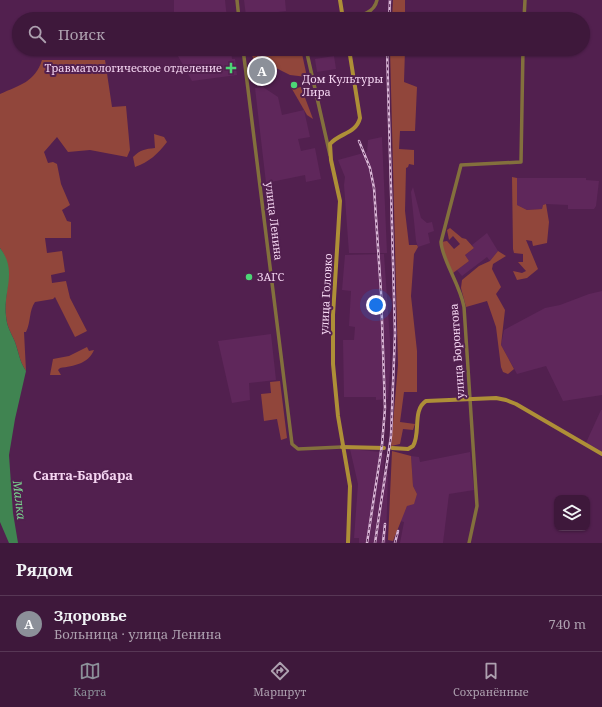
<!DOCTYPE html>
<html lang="ru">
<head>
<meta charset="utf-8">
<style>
	body { margin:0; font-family:"Noto Serif",serif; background:#492546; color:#f1f3f6 }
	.controls { position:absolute; right:12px; bottom:12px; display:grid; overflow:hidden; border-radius:8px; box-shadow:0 1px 3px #0004 }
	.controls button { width:36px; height:36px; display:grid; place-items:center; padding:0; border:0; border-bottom:1px solid #573755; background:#3e183b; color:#f1f3f6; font:20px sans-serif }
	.you { position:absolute; left:376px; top:305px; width:14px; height:14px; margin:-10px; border:3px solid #fff; border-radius:50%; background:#1a73e8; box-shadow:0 0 0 6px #1a73e833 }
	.badge { display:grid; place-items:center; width:26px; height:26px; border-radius:50%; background:#8c9099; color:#fff; font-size:13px; font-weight:700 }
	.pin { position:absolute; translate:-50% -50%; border:2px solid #fff; box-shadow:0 1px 4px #0006 }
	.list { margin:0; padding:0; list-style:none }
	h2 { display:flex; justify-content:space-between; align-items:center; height:52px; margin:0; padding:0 16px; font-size:17px }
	h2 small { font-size:13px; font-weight:400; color:#ada0af }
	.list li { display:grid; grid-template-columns:26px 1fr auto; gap:12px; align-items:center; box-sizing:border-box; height:56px; padding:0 16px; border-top:1px solid #573755 }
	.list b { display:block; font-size:15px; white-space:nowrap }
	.list p { margin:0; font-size:13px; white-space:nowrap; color:#ada0af }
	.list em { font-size:13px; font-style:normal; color:#ada0af }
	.icon { flex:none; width:22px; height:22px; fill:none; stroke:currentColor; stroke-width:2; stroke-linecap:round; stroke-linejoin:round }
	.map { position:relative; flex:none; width:602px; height:543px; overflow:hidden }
	.search { position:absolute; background:#3e183b; box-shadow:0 1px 3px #0004; left:12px; right:12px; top:12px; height:44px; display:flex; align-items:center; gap:10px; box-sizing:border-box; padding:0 14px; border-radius:22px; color:#ada0af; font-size:15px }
	.sheet { height:108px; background:#3e183b }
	nav { display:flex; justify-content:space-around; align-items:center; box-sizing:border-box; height:56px; border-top:1px solid #573755; background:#3e183b; font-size:11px; color:#ada0af }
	nav a { display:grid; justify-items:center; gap:2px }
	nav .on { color:#8c9099 }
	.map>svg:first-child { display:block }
	.built { fill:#5f275b }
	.green { fill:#91463b }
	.water { fill:#408451 }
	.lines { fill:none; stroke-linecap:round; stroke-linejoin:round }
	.tertiary { stroke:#83703d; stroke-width:3.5 }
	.secondary { stroke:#ae8f37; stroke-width:4 }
	.rail-casing { stroke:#dab8d7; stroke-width:2.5 }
	.rail { stroke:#52204f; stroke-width:1; stroke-dasharray:3; stroke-linecap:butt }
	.poi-dot { fill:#4dd676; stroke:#52204f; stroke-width:1.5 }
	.labels { text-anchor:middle; stroke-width:4; stroke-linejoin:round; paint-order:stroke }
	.poi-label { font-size:11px; fill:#f4d5f1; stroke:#52204f; text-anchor:start }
	.street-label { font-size:11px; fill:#f4d5f1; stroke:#52204f }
	.water-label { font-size:12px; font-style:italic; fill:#7ad78f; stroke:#52204f }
	.quarter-label { font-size:13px; font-weight:bold; fill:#f4d5f1; stroke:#52204f }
</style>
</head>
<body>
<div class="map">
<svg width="602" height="543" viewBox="0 0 602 543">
	<rect width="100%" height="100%" fill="#52204f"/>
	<!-- built -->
	<g class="built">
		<polygon points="174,0 225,0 227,19 189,19 188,14 174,14"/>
		<polygon points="244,0 285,0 286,11 246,16"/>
		<polygon points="174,49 231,49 232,59 235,59 237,75 192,81"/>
		<polygon points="334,56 336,69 317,72 315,59"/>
		<polygon points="263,87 278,97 282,115 304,110 310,137 298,139 301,151 315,148 321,179 306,182 305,175 266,183 255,88"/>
		<polygon points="382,137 387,253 349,253 344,185 345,177 338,160 367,152 368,140"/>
		<polygon points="517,178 586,178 586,180 599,181 596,206 594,209 568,209 568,205 546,204 543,205 542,209 527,210 517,205"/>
		<polygon points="413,187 421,218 427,223 432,222 434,231 428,233 430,243 418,247 416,241 411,192"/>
		<polygon points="487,233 498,251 490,261 487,257 462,276 457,270 469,261 465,255 474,248 472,245"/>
		<polygon points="384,254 390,340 390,370 388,399 376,400 376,397 344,397 343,340 354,340 355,327 349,326 351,291 342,290 345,255"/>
		<polygon points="602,291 602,395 563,401 546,366 517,374 501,345 504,330 545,308 560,305 589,294"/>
		<polygon points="271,334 276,380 249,383 250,400 232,403 218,341"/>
		<polygon points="601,410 602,410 602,454 585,445"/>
		<polygon points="350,449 381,452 385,454 383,473 388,474 386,543 359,543 359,538 354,538 358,484"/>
		<polygon points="470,452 474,490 449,494 443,543 400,543 404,522 400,521 407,506 417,494 413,486 411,456 419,457 420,462"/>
	</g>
	<!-- green -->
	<g class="green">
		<polygon points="393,0 405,0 405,19 392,19"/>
		<polygon points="249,49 301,49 307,77 290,75 270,65 254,60"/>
		<polygon points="390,49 405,49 404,82 417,87 415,131 400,131 399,149 414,150 414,165 409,164 408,167 406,168 405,211 409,245 417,245 418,247 414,254 411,296 417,351 417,392 404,392 400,422 415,424 413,430 403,429 400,444 391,446 398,365"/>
		<path d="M42,60H105L112,107L126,106L130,150L127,157L90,150L68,152L57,137L44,152L48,163L53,162L57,164L61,184L70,205L62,210L67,221L71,222V238H45L47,253L62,251L65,272L51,275L52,283L66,281L70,298L87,331L75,337L55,297L53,299L35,302C29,310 31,322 26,332H24L26,371C19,360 19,353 15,342C11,332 7,328 6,316C3,292 16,271 0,248V94C20,85 35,82 42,60Z"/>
		<polygon points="301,87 313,119 307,115 292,89"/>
		<path d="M154,134L164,137L167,142C158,154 149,162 135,167L133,157C140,150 145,149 155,148Z"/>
		<polygon points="512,177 517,178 517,205 527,210 542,209 543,205 546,204 549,222 547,243 533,246 532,241 526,240 538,269 527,278 517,280 513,271 522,273 526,271 518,262 523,262 523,254 514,253 513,249"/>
		<polygon points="450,228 462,238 466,239 474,248 465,255 469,261 453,273 442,250 441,242 447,241 454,249 460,244 453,236 449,240 447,230"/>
		<polygon points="498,251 506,256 493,264 492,269 501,287 496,294 505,310 501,345 514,369 508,374 503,372 501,367 496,327 487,301 466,307 461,288 462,280 479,266 490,261"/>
		<path d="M87,347L89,351L94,350C88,364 74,366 60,368L58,370L61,375H50L53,359L69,356Z"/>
		<polygon points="280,381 287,438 281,440 277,419 264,421 261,394 271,393 270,382"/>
		<polygon points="392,451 411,456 413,486 417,494 414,504 407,506 393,541 388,540"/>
	</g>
	<!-- water -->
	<path class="water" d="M0,248C18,271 3,291 6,316C7,328 11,332 15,342C19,353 19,360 26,371L15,419L9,455L13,513L18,543H9L0,522Z"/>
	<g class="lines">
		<!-- tertiary -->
		<g class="tertiary">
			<polyline points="237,0 239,19"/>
			<path d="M344,19C357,16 374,15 377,0"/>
			<polyline points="524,19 525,0"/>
			<polyline points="243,49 292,444 298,449 342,447"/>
			<polyline points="306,49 330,155"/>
			<path d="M469,543L477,506L476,491L464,307C460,284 442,260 441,242L461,165L521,162L523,49"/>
		</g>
		<!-- secondary -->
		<g class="secondary">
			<polyline points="340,0 343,19"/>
			<polyline points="342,447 384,448"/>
			<path d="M392,448L408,449L413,446C421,433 412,410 426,401L496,398L506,400L516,404L602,454"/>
			<path d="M348,543L350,486L338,416L333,364V315L340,201L331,160L330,144C339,133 356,134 360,118L349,49"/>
		</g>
		<!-- rail casing -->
		<g class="rail-casing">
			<g id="rail">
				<polyline points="389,19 390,0"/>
				<polyline points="359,141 370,168 374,188 381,292 385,408 382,445 367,543"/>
				<polyline points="375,543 391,436 395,333 387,49"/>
				<polyline points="383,543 385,524"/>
				<polyline points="395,543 398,531"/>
			</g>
		</g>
		<!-- rail -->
		<use href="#rail" class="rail"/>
	</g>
	<!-- markers -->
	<g class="poi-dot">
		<path d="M229 62h4v4h4v4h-4v4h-4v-4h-4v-4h4z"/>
		<circle cx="294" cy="85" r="4"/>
		<circle cx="249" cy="277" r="4"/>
	</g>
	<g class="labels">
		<!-- poi labels -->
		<g class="poi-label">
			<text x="222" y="72" text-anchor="end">Травматологическое отделение</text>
			<text x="302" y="83">Дом Культуры<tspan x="302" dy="13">Лира</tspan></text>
			<text x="257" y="281">ЗАГС</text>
		</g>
		<!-- street labels -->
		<g class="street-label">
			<text transform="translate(274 221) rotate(83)" y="4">улица Ленина</text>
			<text transform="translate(326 294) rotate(-87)" y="4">улица Головко</text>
			<text transform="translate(457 351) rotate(-94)" y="4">улица Боронтова</text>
		</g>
		<!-- water labels -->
		<g class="water-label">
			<text transform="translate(19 500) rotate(83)" y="4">Малка</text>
		</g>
		<!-- quarter labels -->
		<g class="quarter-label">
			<text x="83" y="480">Санта-Барбара</text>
		</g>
	</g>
</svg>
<div class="controls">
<button><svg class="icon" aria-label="layers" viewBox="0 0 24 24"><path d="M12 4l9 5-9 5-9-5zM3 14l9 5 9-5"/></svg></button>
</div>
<div class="you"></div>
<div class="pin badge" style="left:262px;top:71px">A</div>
<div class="search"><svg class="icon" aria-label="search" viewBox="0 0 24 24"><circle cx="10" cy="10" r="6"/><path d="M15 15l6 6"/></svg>Поиск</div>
</div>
<section class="sheet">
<h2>Рядом<small></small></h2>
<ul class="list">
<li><span class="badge">A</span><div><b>Здоровье</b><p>Больница · улица Ленина</p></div><em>740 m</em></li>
</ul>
</section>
<nav>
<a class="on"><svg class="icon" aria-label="map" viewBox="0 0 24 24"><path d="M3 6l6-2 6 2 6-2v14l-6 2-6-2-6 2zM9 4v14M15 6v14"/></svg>Карта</a>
<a><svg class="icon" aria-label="directions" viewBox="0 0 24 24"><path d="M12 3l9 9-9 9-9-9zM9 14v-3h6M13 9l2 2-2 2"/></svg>Маршрут</a>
<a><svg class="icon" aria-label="saved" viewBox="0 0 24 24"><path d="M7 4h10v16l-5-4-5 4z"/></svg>Сохранённые</a>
</nav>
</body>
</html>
